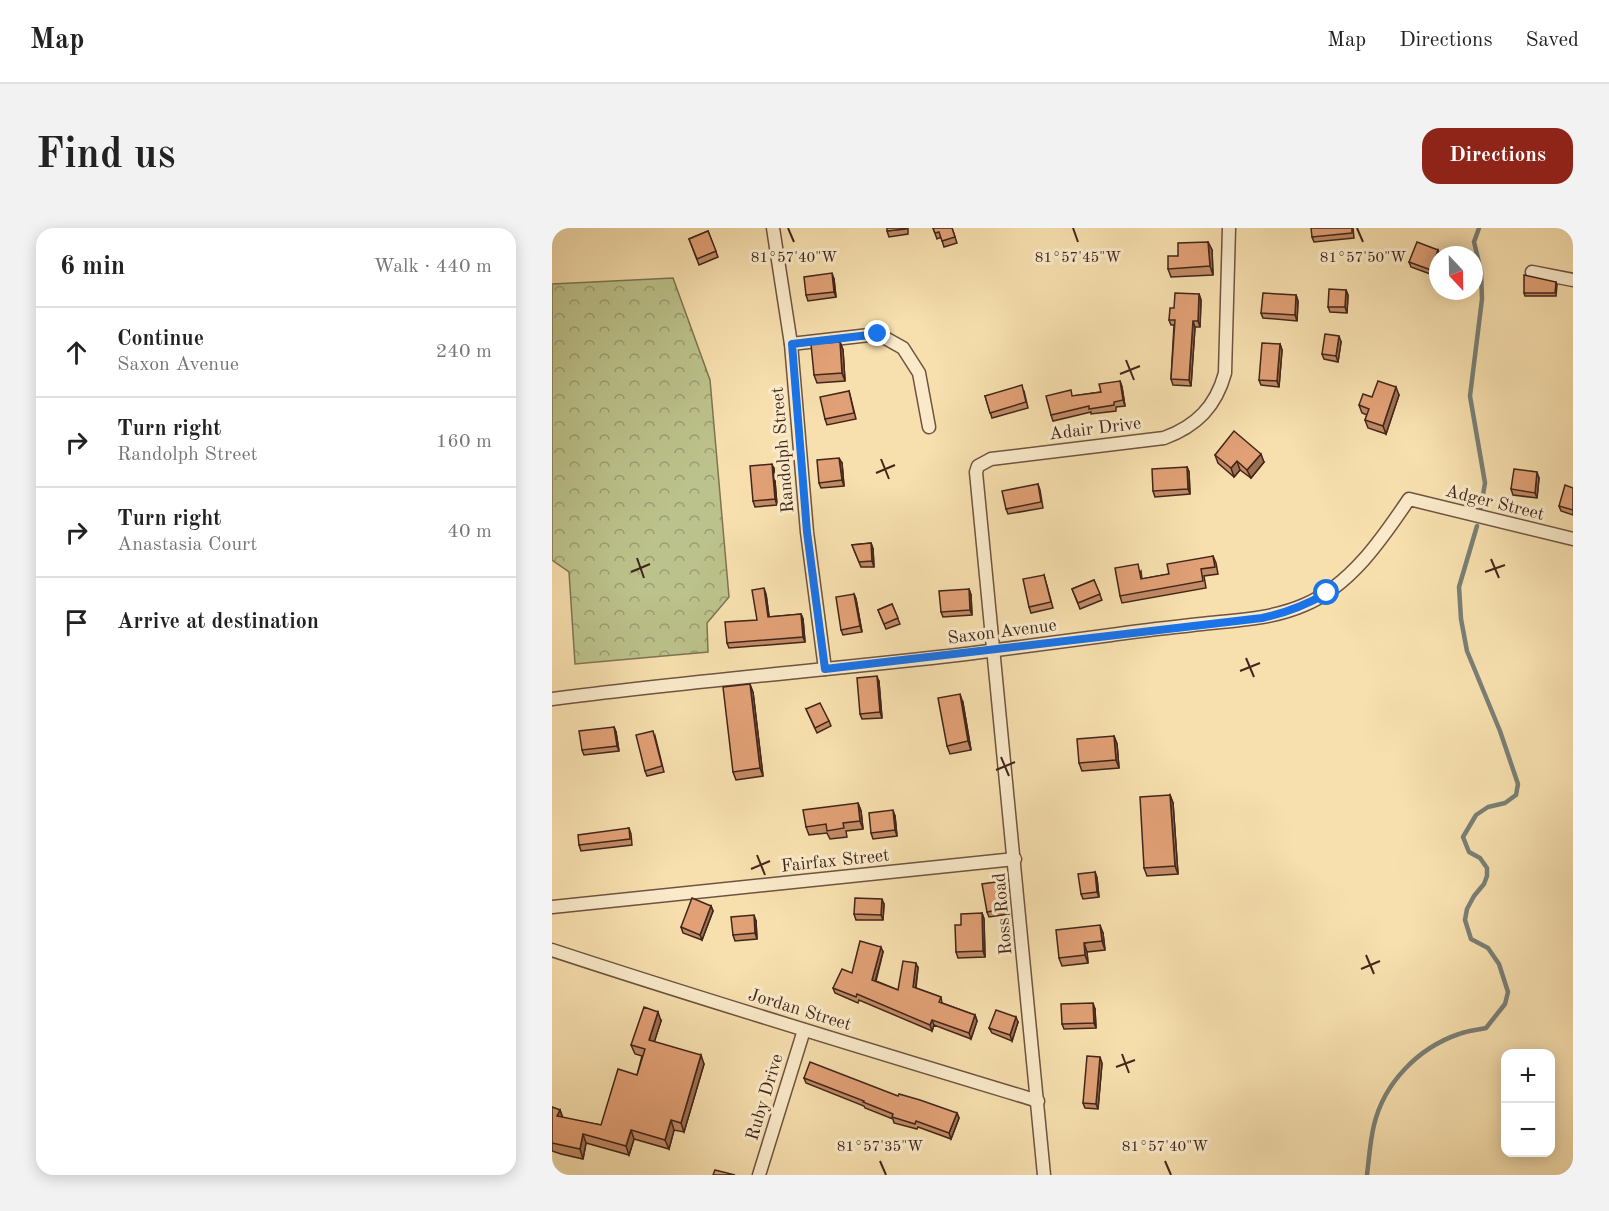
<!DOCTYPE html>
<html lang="en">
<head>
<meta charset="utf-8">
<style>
	body { margin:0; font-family:"Old Standard TT",serif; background:#f2f2f2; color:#222 }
	.controls { position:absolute; right:18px; bottom:18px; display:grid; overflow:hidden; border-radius:12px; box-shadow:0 3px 15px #0003 }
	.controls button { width:54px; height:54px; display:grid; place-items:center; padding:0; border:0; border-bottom:2px solid #e0e0e0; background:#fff; color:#222; font:30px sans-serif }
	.compass { position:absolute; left:877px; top:18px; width:54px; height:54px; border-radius:50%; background:#fff; box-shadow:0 3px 15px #0003; rotate:158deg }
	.stop { position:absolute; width:18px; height:18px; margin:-14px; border:4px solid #1a73e8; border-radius:50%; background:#fff }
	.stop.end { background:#1a73e8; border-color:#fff; box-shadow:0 2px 6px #0008 }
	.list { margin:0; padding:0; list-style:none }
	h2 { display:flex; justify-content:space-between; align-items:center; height:78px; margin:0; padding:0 24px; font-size:26px }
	h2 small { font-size:20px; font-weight:400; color:#767676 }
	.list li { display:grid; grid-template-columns:39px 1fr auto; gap:18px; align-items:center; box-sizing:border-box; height:90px; padding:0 24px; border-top:2px solid #e0e0e0 }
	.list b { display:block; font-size:22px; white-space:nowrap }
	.list p { margin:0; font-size:20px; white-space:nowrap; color:#767676 }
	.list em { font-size:20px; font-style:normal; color:#767676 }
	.icon { flex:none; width:33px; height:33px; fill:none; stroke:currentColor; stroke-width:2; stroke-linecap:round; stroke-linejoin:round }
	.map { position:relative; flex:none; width:1021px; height:947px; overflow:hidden; border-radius:18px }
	header { display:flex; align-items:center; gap:36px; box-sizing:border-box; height:84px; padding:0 30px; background:#fff; border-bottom:2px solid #e0e0e0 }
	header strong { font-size:28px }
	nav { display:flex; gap:33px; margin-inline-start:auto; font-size:21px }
	.intro { display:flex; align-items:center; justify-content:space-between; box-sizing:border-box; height:144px; padding:0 36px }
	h1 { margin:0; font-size:42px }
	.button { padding:15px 27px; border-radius:18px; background:#8f2418; color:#fff; font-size:21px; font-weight:700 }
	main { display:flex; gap:36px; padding:0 36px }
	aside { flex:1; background:#fff; border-radius:18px; box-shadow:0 3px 15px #0003 }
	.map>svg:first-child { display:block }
	.forest { fill:url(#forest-crowns); stroke:#7e7453; stroke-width:1.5 }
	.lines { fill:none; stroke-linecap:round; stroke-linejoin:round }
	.stream { stroke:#797f76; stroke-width:4.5 }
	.street-casing { stroke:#6e5440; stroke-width:15 }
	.street { stroke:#faeaca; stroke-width:12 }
	.wall { fill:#c28a65; stroke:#41261b; stroke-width:1.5 }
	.shaded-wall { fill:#9e7052; stroke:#41261b; stroke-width:1.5 }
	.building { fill:#e1a075; stroke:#41261b; stroke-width:1.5 }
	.route { stroke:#1a73e8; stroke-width:8 }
	.ticks { fill:none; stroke:#41261b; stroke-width:2 }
	.labels { text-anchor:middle; stroke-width:6; stroke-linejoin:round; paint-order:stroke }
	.street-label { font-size:18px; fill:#41261b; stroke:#faeaca }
	.ticks-label { font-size:15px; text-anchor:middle; fill:#41261b; stroke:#faeaca; stroke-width:6; stroke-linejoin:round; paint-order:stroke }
</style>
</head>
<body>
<header>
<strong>Map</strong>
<nav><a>Map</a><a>Directions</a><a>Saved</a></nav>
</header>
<div class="intro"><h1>Find us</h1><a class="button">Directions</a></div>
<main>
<aside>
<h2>6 min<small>Walk · 440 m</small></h2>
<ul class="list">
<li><svg class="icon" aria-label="ahead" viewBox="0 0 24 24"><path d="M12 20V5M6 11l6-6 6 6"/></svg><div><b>Continue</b><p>Saxon Avenue</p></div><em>240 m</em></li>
<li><svg class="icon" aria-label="right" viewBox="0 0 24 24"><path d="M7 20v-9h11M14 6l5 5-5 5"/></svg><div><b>Turn right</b><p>Randolph Street</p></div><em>160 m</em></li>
<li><svg class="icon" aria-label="right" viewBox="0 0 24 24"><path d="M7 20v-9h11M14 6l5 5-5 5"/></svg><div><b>Turn right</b><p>Anastasia Court</p></div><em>40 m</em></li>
<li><svg class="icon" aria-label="arrive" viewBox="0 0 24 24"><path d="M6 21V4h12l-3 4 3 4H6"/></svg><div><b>Arrive at destination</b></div></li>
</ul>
</aside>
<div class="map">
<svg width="1021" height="947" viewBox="0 0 1021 947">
	<defs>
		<pattern id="forest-crowns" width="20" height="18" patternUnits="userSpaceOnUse" patternTransform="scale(1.5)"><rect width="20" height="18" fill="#bcc28b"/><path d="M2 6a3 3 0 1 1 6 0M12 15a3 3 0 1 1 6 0" fill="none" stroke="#9a9d71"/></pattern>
	</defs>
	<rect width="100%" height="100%" fill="#f7dfae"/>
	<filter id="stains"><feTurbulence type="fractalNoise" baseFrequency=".00333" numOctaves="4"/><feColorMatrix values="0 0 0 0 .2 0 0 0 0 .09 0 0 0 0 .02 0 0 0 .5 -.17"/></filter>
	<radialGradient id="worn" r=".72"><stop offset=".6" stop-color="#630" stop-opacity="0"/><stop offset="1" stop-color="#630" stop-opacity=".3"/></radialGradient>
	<!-- forest -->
	<polygon class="forest" points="121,50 158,152 177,369 155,395 156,424 23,436 17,344 0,332 0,56"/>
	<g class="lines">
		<!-- stream -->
		<g class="stream">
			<polyline points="927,0 922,14 929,43 930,71 918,168 933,255 929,279"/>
			<path d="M815,947C817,931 818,913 822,897C832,855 866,820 907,806C915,803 925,802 934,800L953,776L956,764L947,736L936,720L919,711L913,692L915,681L922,668L932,656L935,648V640L928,630L917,624L911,609L924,587L936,579L953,575L964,567L966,556L948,503L915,423L909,391L907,359L925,298"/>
		</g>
		<!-- street casing -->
		<g class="street-casing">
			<g id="street">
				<polyline points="221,0 239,116 255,304 273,441"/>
				<polyline points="980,44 1021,52"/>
				<polyline points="239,116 326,106 351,120 367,145 377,199"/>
				<path d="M0,471C137,453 276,442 414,426C462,420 510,413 559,407C592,402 625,399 658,395C690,392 722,390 752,377C798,358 830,311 857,271L1021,311"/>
				<polyline points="0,679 463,631"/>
				<path d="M0,722C161,775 324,824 486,873"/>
				<polyline points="207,947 252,802"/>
				<path d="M492,947L424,244L426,238L439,231L612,210C645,198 664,178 673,145L677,0"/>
			</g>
		</g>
		<!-- street -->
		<use href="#street" class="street"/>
	</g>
	<!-- wall -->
	<g class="wall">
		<polygon points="356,0 356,6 337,9 335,3"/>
		<polygon points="381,0 400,0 405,15 392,19 389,9 385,11"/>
		<polygon points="801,0 802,10 762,14 760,9"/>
		<polygon points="156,3 166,29 147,37 137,11"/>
		<polygon points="656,14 660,22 661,47 619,49 616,41 626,28"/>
		<polygon points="886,27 886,33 881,47 859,39 857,34"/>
		<polygon points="282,51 284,69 256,73 254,67"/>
		<polygon points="1004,54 1005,57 1004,68 973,68 972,65"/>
		<polygon points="794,62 796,67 795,85 778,84 776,79"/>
		<polygon points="647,66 649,72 648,99 643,99 639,158 621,157 619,151 622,97 619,97 617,92 622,80"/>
		<polygon points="744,67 746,73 745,93 711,90 709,85"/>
		<polygon points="288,114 291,122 293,153 265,155 262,147"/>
		<polygon points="789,114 786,134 772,131 770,126"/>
		<polygon points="728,116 730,122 727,159 709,157 707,152"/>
		<polygon points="568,153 570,159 573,178 564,179 564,183 539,186 539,184 501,193 499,187 521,168 549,164"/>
		<polygon points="297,163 304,191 275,197 273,191"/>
		<polygon points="472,163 476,180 440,190 433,168"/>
		<polygon points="847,167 834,206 816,200 813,192 815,187 810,185 807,177 820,169"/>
		<polygon points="663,227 712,234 699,250 688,242 682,249 666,235"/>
		<polygon points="290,235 292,258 269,260 267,255"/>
		<polygon points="635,239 637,244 638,266 603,269 601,263"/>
		<polygon points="222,241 225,277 203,279 201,273"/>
		<polygon points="987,250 985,270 961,267 959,261"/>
		<polygon points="486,256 488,262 491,280 456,286 454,281"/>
		<polygon points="1021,260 1021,287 1009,283 1007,278"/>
		<polygon points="319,315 321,321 322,339 309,339 300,317"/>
		<polygon points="661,328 664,335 666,346 652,348 654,360 570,375 568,368 589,343 590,351 617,346"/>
		<polygon points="492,347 501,380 479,385 477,379"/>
		<polygon points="542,352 550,372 528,381 520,361"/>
		<polygon points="417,361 419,367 420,387 391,389 389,384"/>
		<polygon points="214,366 217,389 249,386 251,391 253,414 177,420 175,415 205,392"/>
		<polygon points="302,366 304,371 310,404 291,407 289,402"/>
		<polygon points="340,376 348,396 334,401 326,382"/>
		<polygon points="327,454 330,490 310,491 308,486"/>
		<polygon points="201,464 211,548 184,552 181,544"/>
		<polygon points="411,475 419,522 398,526 395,518"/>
		<polygon points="254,481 277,493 279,498 265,505"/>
		<polygon points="62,499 64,504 67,523 32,527 30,522"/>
		<polygon points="103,508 112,544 95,548 93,543"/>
		<polygon points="562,508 565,516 567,540 530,543 527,535"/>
		<polygon points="618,567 621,575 626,646 595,648 592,640"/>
		<polygon points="306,575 309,583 311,601 294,603 295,609 278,611 275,605 257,607 254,599"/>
		<polygon points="343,588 345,608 321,611 319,605"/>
		<polygon points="77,600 79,606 80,617 29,623 27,617"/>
		<polygon points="543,644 545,650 547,669 531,671 529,666"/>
		<polygon points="452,658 457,686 437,689 435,684"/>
		<polygon points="332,676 331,692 304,692 302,686"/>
		<polygon points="159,678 161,683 150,712 131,705 129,699"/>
		<polygon points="430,685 432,691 433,729 406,730 404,724 409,697"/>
		<polygon points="204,693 205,711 183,713 181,707"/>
		<polygon points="551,705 553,722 535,724 536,735 510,738 507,730"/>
		<polygon points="331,724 324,753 346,762 366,740 364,760 389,769 390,775 423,787 425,793 419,811 382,797 380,803 307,772 306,775 283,765 281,760 300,745"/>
		<polygon points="543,781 544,800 512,801 510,796"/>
		<polygon points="109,793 102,814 152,836 132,904 122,902 117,921 82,911 77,927 34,915 31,931 9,926 0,923 0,879 8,882 11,890 49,897 85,847 90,828 83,826 79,817"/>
		<polygon points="466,794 460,813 440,805 437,800"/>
		<polygon points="550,835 546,881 533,880 531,875"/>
		<polygon points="252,850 346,868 405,885 407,890 399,911 366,899 365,901 342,895 341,891 313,880 312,878 254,855"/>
	</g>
	<!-- shaded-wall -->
	<g class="shaded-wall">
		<polygon points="656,14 660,22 661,47 658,38"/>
		<polygon points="886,22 888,27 886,27 886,33 881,47 879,42"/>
		<polygon points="280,45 282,51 284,69 282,64"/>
		<polygon points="794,62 796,67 795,85 793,79"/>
		<polygon points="647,66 649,72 648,99 646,93"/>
		<polygon points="744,67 746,73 745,93 743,87"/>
		<polygon points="641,93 643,99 639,158 637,152"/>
		<polygon points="787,108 789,114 786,134 784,128"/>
		<polygon points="288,114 291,122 293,153 290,145"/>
		<polygon points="728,116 730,122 727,159 725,153"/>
		<polygon points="568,153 570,159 573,178 571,172"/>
		<polygon points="844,159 847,167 834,206 831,198"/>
		<polygon points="709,226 712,234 699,250 695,242"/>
		<polygon points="287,230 290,235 292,258 290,252"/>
		<polygon points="685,233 688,242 682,249 679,240"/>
		<polygon points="220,236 222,241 225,277 223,271"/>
		<polygon points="635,239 637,244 638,266 636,261"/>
		<polygon points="985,244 987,250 985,270 983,265"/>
		<polygon points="319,315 321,321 322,339 320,333"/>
		<polygon points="212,360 214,366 218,394 216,389"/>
		<polygon points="417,361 419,367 420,387 418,382"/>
		<polygon points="302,366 304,371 310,404 308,398"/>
		<polygon points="249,386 251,391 253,414 251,409"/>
		<polygon points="325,448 327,454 330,490 328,484"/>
		<polygon points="198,456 201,464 211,548 208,540"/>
		<polygon points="408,466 411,475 419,522 416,513"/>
		<polygon points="62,499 64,504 67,523 65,518"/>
		<polygon points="562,508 565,516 567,540 564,532"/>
		<polygon points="618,567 621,575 626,646 623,638"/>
		<polygon points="306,575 309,583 311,601 308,593"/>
		<polygon points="341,582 343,588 345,608 343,602"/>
		<polygon points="543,644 545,650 547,669 545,664"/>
		<polygon points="450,653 452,658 457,686 455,680"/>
		<polygon points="330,671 332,676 331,692 329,687"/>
		<polygon points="159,678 161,683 150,712 148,707"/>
		<polygon points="430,685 432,691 433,729 431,723"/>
		<polygon points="202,687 204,693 205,711 203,705"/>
		<polygon points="548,697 551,705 553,722 550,713"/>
		<polygon points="532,715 535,724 536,735 533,727"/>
		<polygon points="329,719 331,724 322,757 320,752"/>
		<polygon points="364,735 366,740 363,764 361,759"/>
		<polygon points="541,775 543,781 544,800 542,795"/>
		<polygon points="106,784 109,793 100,821 97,812"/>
		<polygon points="423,787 425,793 419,811 417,805"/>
		<polygon points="464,789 466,794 460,813 458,807"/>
		<polygon points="380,792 382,797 380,803 378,797"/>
		<polygon points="149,827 152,836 132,904 129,895"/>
		<polygon points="548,829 550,835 546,881 544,876"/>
		<polygon points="8,882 11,891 5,888"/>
		<polygon points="405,885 407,890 399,911 397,905"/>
		<polygon points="119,892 122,902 117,921 113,912"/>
		<polygon points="79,902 82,911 77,927 74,918"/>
		<polygon points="31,906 34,915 31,931 28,921"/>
	</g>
	<!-- building -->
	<g class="building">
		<polygon points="335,0 354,0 354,1 335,3"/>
		<polygon points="381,0 400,0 403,9 390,13 387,4 383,5"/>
		<polygon points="759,0 800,0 800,5 760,9"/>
		<polygon points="156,3 164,23 145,31 137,11"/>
		<polygon points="656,14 658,38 616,41 616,28 626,28 626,15"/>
		<polygon points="865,14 886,22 879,42 857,34"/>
		<polygon points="280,45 282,64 254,67 252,49"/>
		<polygon points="972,47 1004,54 1003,65 972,65"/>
		<polygon points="777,61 794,62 793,79 776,79"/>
		<polygon points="623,65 647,66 646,93 641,93 637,152 619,151 623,92 617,92 618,80 622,80"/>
		<polygon points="711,65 744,67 743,87 709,85"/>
		<polygon points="773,106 787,108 784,128 770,126"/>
		<polygon points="288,114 290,145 262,147 259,116"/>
		<polygon points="710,115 728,116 725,153 707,152"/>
		<polygon points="568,153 571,172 562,174 562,177 537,181 537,178 499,187 494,168 519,162 520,168 549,164 547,156"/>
		<polygon points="826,153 844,159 831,198 813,192 817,181 807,177 811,166 820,169"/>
		<polygon points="470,157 474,174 438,185 433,168"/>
		<polygon points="297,163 302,185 273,191 268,169"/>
		<polygon points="682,203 709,226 695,242 685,233 679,240 663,227"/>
		<polygon points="287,230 290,252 267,255 265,232"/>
		<polygon points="220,236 223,271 201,273 198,238"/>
		<polygon points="635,239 636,261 601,263 600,241"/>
		<polygon points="962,241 985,244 983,265 959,261"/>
		<polygon points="486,256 489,274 454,281 450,263"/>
		<polygon points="1013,257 1021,260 1021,282 1007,278"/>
		<polygon points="319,315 320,333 307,334 300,317"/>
		<polygon points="661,328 663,339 649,341 651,353 568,368 563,340 586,336 589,351 617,346 615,336"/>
		<polygon points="492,347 499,374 477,379 471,351"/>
		<polygon points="542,352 548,366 526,375 520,361"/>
		<polygon points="212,360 216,389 249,386 251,409 175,415 173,394 205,392 200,362"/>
		<polygon points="417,361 418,382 389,384 387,363"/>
		<polygon points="302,366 308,398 289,402 284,369"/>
		<polygon points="340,376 346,390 332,396 326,382"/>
		<polygon points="325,448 328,484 308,486 305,450"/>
		<polygon points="198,456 208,540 181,544 171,459"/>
		<polygon points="408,466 416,513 395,518 386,470"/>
		<polygon points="268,475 277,493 263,500 254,481"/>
		<polygon points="62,499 65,518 30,522 27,503"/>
		<polygon points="101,503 110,538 93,543 84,507"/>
		<polygon points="562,508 564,532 527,535 525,511"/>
		<polygon points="618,567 623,638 592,640 588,569"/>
		<polygon points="306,575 308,593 291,595 292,600 275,603 274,596 254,599 251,582"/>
		<polygon points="341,582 343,602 319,605 317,585"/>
		<polygon points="77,600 78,611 27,617 26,607"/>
		<polygon points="543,644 545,664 529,666 526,646"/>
		<polygon points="450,653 455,680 435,684 430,656"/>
		<polygon points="140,670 159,678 148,707 129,699"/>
		<polygon points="303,670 330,671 329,687 302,686"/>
		<polygon points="430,685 431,723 404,724 403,697 409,697 409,686"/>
		<polygon points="202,687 203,705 181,707 179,689"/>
		<polygon points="548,697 550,713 532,715 533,727 507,730 504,702"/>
		<polygon points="308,713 329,719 320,752 346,762 351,733 364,735 361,759 389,769 387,774 423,787 417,805 380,792 378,797 305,766 304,769 281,760 290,741 300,745"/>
		<polygon points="541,775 542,795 510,796 509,776"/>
		<polygon points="92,779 106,784 97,812 149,827 129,895 119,892 113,912 79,902 74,918 31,906 28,921 0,915 0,879 8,882 5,888 49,897 66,841 85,847 93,821 79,817"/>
		<polygon points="444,782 464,789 458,807 437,800"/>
		<polygon points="535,828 548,829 544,876 531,875"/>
		<polygon points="258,834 346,868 347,866 368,872 405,885 397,905 364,893 363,896 340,889 341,886 311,874 312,873 252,850"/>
		<polygon points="163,942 183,947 161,947"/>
	</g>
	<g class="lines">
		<!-- route -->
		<path class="route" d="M326,106L240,116L255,304L273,441L710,390C734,385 754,377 775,365"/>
	</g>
	<!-- ticks -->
	<path class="ticks" d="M236,0L242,14M521,0L526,14M805,0L811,14M574,132L582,152M568,146L588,138M329,231L337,251M324,245L343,237M85,330L92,350M939,331L947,350M79,344L98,336M933,344L953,337M694,430L702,449M688,443L708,435M449,529L457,548M444,542L463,534M205,627L213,647M199,641L218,633M814,727L822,746M809,741L828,733M570,826L577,845M564,839L583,832M328,933L334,947M613,933L619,947"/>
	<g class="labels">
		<!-- street labels -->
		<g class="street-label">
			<text transform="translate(543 200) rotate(-7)" y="6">Adair Drive</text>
			<text transform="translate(230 222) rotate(-95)" y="6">Randolph Street</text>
			<text transform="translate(943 274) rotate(14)" y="6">Adger Street</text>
			<text transform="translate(450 403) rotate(-7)" y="6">Saxon Avenue</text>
			<text transform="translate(283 632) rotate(-6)" y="6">Fairfax Street</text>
			<text transform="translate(450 686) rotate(-95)" y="6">Ross Road</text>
			<text transform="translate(248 781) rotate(17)" y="6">Jordan Street</text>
			<text transform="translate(212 869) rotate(-73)" y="6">Ruby Drive</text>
		</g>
	</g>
	<g class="ticks-label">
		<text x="242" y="34">81°57'40"W</text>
		<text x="526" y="34">81°57'45"W</text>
		<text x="811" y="34">81°57'50"W</text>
		<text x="328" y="923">81°57'35"W</text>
		<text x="613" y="923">81°57'40"W</text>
	</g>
	<rect width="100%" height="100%" filter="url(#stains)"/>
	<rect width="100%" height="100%" fill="url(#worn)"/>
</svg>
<div class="controls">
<button>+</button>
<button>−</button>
</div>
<svg class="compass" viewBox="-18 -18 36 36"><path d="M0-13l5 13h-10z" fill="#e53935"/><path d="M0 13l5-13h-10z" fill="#767676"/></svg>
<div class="stop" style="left:775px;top:365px"></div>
<div class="stop end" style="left:326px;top:106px"></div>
</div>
</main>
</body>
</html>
